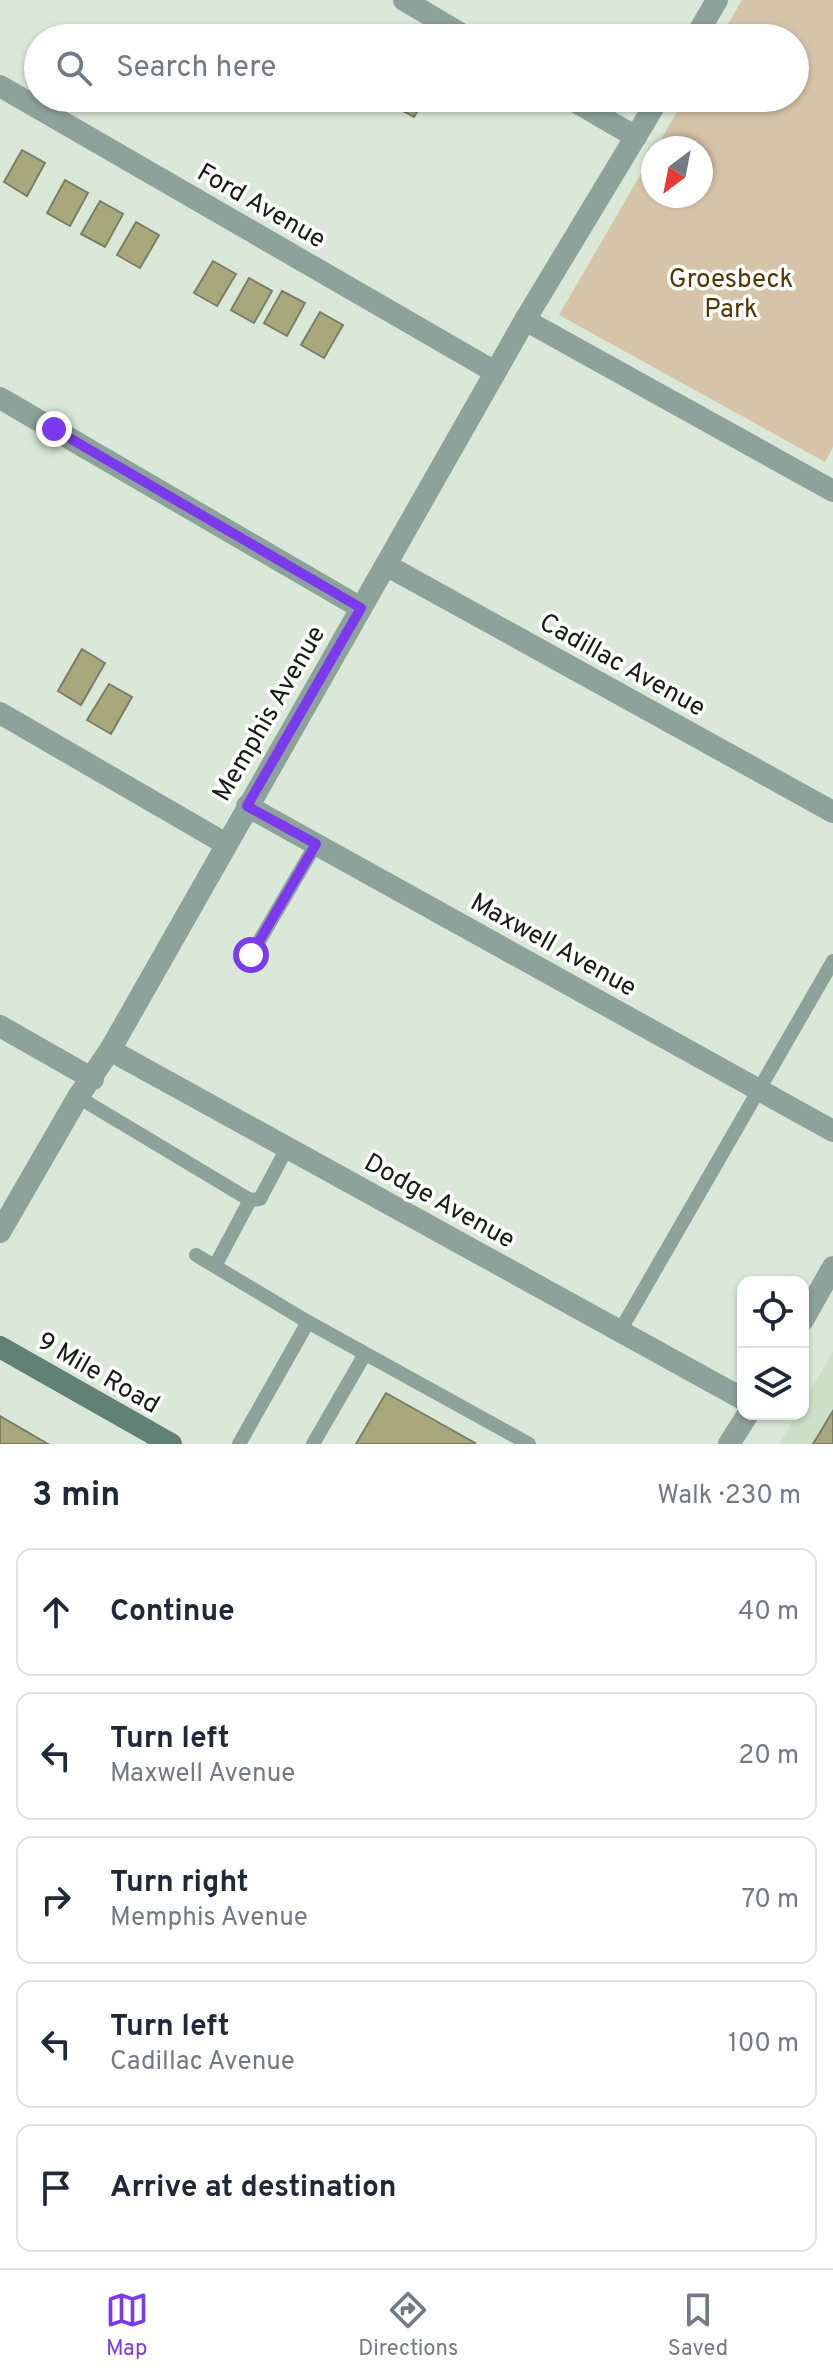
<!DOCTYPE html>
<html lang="en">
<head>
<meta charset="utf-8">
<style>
	body { margin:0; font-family:Overpass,sans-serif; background:#f2f2f3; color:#1f2937 }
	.controls { position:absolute; right:24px; bottom:24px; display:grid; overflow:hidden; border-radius:16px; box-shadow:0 2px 6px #0004 }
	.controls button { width:72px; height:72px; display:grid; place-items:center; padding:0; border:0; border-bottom:2px solid #e0e1e3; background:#fff; color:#1f2937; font:40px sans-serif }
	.compass { position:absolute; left:641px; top:136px; width:72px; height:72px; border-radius:50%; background:#fff; box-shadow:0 2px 6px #0004; rotate:212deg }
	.stop { position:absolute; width:24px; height:24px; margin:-18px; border:6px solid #7c3aed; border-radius:50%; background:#fff }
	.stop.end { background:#7c3aed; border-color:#fff; box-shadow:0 2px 8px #0008 }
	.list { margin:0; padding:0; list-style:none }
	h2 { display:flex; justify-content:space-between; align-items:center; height:104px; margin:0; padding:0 32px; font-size:34px }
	h2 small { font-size:26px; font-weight:400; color:#747a83 }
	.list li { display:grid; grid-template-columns:52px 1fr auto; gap:24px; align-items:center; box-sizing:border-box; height:128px; margin:0 16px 16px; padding:0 16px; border:2px solid #e0e1e3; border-radius:16px }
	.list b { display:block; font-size:30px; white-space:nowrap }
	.list p { margin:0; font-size:26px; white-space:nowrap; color:#747a83 }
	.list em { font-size:26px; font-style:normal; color:#747a83 }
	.icon { flex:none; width:44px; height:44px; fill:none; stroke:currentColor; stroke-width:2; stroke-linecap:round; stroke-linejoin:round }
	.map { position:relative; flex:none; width:833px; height:1444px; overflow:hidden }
	.search { position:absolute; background:#fff; box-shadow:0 2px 6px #0004; left:24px; right:24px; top:24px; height:88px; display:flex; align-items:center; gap:20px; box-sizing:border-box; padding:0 28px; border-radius:44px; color:#747a83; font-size:30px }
	.sheet { height:824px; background:#fff }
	nav { display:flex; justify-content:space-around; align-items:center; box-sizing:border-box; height:112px; border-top:2px solid #e0e1e3; background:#fff; font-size:22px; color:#747a83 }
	nav a { display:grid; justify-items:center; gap:4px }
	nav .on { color:#7c3aed }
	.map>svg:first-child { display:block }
	.built { fill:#cce0c7 }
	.green { fill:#d6c4a8 }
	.building { fill:#a7a87c; stroke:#7c7d69; stroke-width:2 }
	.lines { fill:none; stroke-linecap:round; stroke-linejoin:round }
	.service { stroke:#8ca29a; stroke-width:14 }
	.minor { stroke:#8ca29a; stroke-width:22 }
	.tertiary { stroke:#8ca29a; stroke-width:22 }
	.secondary { stroke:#618176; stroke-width:22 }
	.route { stroke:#7c3aed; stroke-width:10 }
	.labels { text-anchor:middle; stroke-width:7; stroke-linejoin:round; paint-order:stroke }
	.street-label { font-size:26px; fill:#161c15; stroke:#fff }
	.park-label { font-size:26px; fill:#513702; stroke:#fff }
</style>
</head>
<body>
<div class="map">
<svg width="833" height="1444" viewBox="0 0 833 1444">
	<rect width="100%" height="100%" fill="#dae9d7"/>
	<!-- built -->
	<polygon class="built" points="833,1351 833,1444 779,1444 797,1414 803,1414 803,1403"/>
	<!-- green -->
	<polygon class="green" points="742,0 833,0 833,447 825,462 559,315 653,153 653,196 701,196 701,148 656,148 685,98 795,98 795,38 720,38"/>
	<!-- building -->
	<g class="building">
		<polygon points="396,98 425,98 414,117 392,105"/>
		<polygon points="22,150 45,163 27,196 4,182"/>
		<polygon points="65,180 88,193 70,226 47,213"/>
		<polygon points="100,201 123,214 105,247 81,234"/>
		<polygon points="136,222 159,235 140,268 117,255"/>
		<polygon points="213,261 236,274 217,306 194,293"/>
		<polygon points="249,278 272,291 254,323 231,310"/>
		<polygon points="282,291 305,303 287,336 264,323"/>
		<polygon points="320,312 343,325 324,358 301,345"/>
		<polygon points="82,649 105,663 81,705 58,691"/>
		<polygon points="109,684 132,697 111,734 87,720"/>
		<polygon points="386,1393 475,1443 474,1444 356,1444"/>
		<polygon points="833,1411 833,1444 813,1444"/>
		<polygon points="0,1416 48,1444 0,1444"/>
	</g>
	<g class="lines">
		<!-- service -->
		<g class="service">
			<polyline points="251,955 316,844"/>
			<polyline points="78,1097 250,1200 260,1199 287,1148"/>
			<polyline points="196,1255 308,1322 529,1444"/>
			<polyline points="215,1266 250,1200"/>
			<polyline points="620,1331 833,961"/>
			<polyline points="239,1444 308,1322"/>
			<polyline points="313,1444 365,1354"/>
		</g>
		<!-- minor -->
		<g class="minor">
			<polyline points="404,0 468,38"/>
			<polyline points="695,38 717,0"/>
			<polyline points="0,86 495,372"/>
			<polyline points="569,98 636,137"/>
			<polyline points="525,320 833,491"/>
			<polyline points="0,398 361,608"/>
			<polyline points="386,565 833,812"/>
			<polyline points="0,713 226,844"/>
			<polyline points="247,806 833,1131"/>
			<polyline points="0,1026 93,1079"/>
			<polyline points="110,1050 743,1399"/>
			<polyline points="0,1232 78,1097 110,1050 525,320 659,98"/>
		</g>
		<!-- tertiary -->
		<g class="tertiary">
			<polyline points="803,1320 833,1267"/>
			<polyline points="729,1444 748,1414"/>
		</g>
		<!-- secondary -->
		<polyline class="secondary" points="0,1347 171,1444"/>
	</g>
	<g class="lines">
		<!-- route -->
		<polyline class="route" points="54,429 361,608 247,806 316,844 251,955"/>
	</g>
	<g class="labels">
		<!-- street labels -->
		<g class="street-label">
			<text transform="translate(262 205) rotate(30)" y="9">Ford Avenue</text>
			<text transform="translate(623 664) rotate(29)" y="9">Cadillac Avenue</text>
			<text transform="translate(268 713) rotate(-60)" y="9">Memphis Avenue</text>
			<text transform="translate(554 944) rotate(29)" y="9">Maxwell Avenue</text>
			<text transform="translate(440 1200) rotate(29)" y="9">Dodge Avenue</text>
			<text transform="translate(99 1372) rotate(30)" y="9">9 Mile Road</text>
		</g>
		<!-- park labels -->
		<g class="park-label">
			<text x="731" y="287">Groesbeck<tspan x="731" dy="30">Park</tspan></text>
		</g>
	</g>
</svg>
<div class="controls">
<button><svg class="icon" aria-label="locate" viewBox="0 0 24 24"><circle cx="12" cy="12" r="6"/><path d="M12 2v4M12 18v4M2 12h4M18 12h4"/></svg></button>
<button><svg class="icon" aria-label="layers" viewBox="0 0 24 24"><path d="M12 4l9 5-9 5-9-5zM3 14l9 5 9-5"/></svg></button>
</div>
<svg class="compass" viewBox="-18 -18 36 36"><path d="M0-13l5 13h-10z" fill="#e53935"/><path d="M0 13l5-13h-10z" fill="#747a83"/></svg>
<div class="stop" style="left:251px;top:955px"></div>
<div class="stop end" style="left:54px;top:429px"></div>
<div class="search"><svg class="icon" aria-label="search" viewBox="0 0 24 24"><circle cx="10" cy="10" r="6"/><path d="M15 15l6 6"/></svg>Search here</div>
</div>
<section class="sheet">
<h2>3 min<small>Walk · 230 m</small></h2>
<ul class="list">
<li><svg class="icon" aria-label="ahead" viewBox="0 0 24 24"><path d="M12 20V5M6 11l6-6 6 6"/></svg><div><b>Continue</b></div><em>40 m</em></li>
<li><svg class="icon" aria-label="left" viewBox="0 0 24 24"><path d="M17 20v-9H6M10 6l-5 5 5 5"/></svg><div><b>Turn left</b><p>Maxwell Avenue</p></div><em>20 m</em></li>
<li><svg class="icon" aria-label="right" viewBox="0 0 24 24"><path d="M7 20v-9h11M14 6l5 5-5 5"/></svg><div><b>Turn right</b><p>Memphis Avenue</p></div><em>70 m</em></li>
<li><svg class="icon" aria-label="left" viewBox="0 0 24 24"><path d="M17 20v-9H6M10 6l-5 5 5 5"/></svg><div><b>Turn left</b><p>Cadillac Avenue</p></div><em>100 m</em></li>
<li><svg class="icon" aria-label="arrive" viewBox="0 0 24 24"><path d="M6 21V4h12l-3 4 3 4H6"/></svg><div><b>Arrive at destination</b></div></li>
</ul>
</section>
<nav>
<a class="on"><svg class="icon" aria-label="map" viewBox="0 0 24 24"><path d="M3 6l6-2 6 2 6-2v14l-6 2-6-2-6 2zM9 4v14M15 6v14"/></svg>Map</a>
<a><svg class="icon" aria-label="directions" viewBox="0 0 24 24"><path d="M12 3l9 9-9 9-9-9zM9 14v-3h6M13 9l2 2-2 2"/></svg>Directions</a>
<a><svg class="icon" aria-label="saved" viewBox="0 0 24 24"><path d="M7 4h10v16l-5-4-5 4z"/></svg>Saved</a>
</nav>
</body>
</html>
